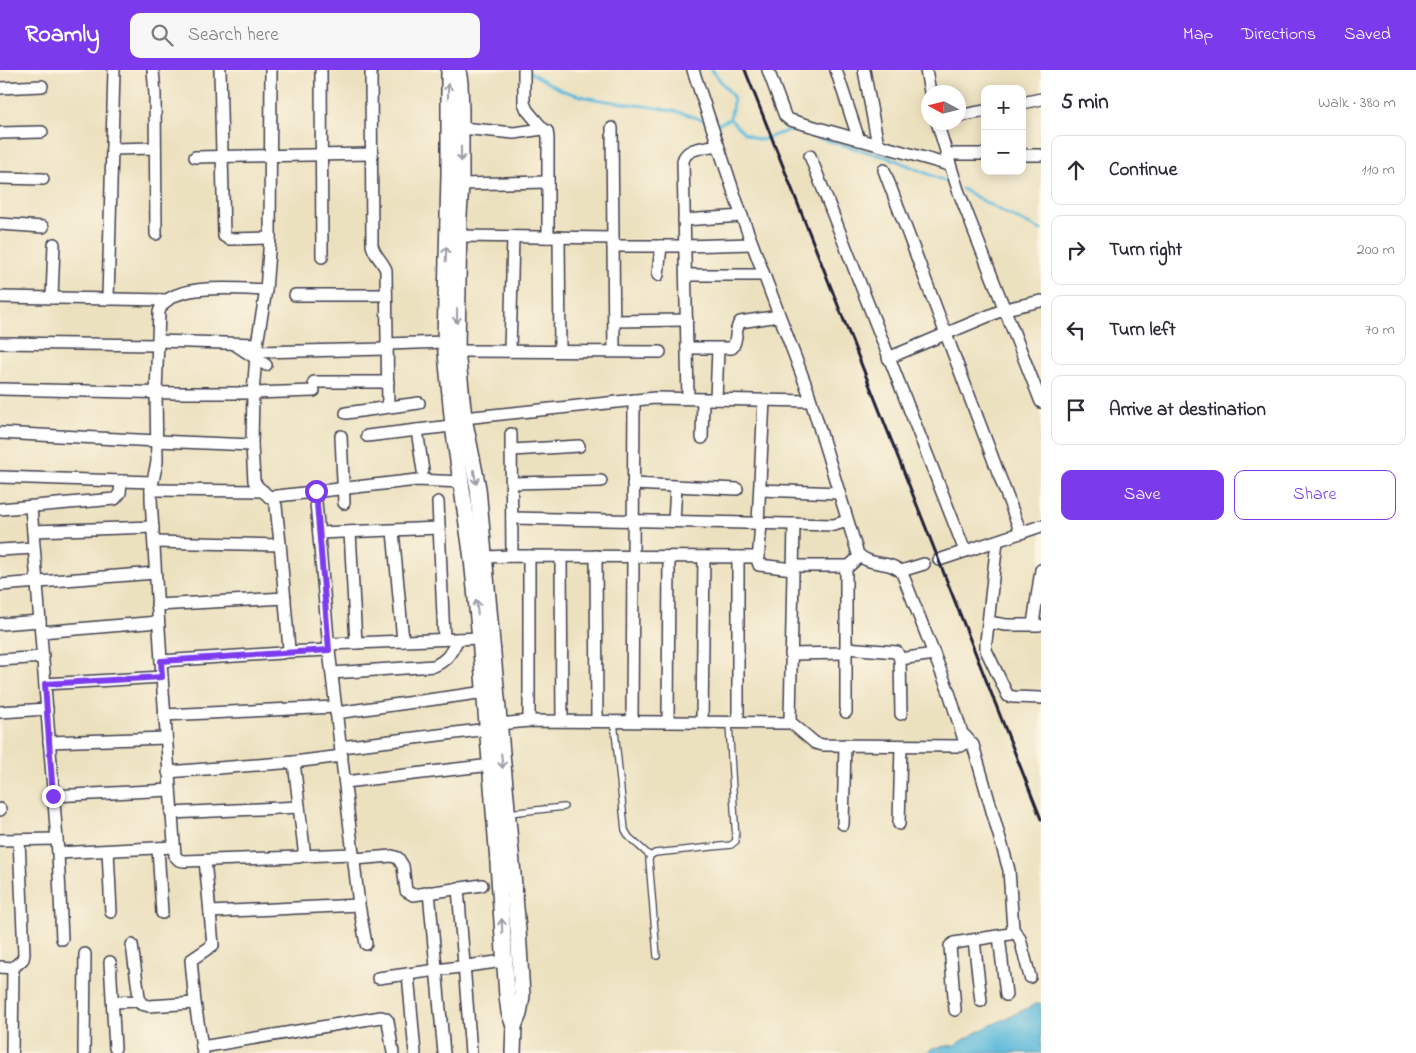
<!DOCTYPE html>
<html lang="en">
<head>
<meta charset="utf-8">
<style>
	body { margin:0; font-family:"Indie Flower",sans-serif; background:#f7f7f7; color:#2b2b33 }
	.controls { position:absolute; right:15px; top:15px; display:grid; overflow:hidden; border-radius:10px; box-shadow:0 2px 12px #0003 }
	.controls button { width:45px; height:45px; display:grid; place-items:center; padding:0; border:0; border-bottom:1px solid #e1e1e2; background:#fff; color:#2b2b33; font:25px sans-serif }
	.compass { position:absolute; left:921px; top:15px; width:45px; height:45px; border-radius:50%; background:#fff; box-shadow:0 2px 12px #0003; rotate:277deg }
	.stop { position:absolute; width:15px; height:15px; margin:-11px; border:4px solid #7c3aed; border-radius:50%; background:#fff }
	.stop.end { background:#7c3aed; border-color:#fff; box-shadow:0 1px 5px #0008 }
	.list { margin:0; padding:0; list-style:none }
	h2 { display:flex; justify-content:space-between; align-items:center; height:65px; margin:0; padding:0 20px; font-size:21px }
	h2 small { font-size:16px; font-weight:400; color:#7c7c81 }
	.list li { display:grid; grid-template-columns:32px 1fr auto; gap:15px; align-items:center; box-sizing:border-box; height:70px; margin:0 10px 10px; padding:0 10px; border:1px solid #e1e1e2; border-radius:10px }
	.list b { display:block; font-size:19px; white-space:nowrap }
	.list em { font-size:16px; font-style:normal; color:#7c7c81 }
	.actions { display:flex; gap:10px; padding:15px 20px }
	.actions a { flex:1; padding:11px 0; border:1px solid #7c3aed; border-radius:10px; text-align:center; font-size:18px; color:#7c3aed }
	.actions .main { background:#7c3aed; color:#fff }
	.icon { flex:none; width:28px; height:28px; fill:none; stroke:currentColor; stroke-width:2; stroke-linecap:round; stroke-linejoin:round }
	.map { position:relative; flex:none; width:1041px; height:983px; overflow:hidden }
	header { display:flex; align-items:center; gap:30px; box-sizing:border-box; height:70px; padding:0 25px; background:#7c3aed; color:#fff }
	header strong { font-size:24px }
	nav { display:flex; gap:28px; margin-inline-start:auto; font-size:18px }
	.search { width:350px; height:45px; background:#f7f7f7; display:flex; align-items:center; gap:12px; box-sizing:border-box; padding:0 18px; border-radius:10px; color:#7c7c81; font-size:19px }
	main { display:flex }
	aside { flex:1; background:#fff }
	.map>svg:first-child { display:block }
	.water { fill:#5dbadb; stroke:#406e8b }
	.lines { fill:none; stroke-linecap:round; stroke-linejoin:round }
	.stream { stroke:#5dbadb; stroke-width:3 }
	.lane-casing { stroke:#403f4f; stroke-width:8 }
	.street-casing { stroke:#403f4f; stroke-width:14 }
	.secondary-casing { stroke:#403f4f; stroke-width:18 }
	.lane { stroke:#fff; stroke-width:5.5 }
	.street { stroke:#fff; stroke-width:11 }
	.secondary { stroke:#fff; stroke-width:15 }
	.rail { stroke:#22223b; stroke-width:3 }
	.oneway { stroke:#9c9ca7 }
	.route { stroke:#7c3aed; stroke-width:6 }
</style>
</head>
<body>
<header>
<strong>Roamly</strong>
<div class="search"><svg class="icon" aria-label="search" viewBox="0 0 24 24"><circle cx="10" cy="10" r="6"/><path d="M15 15l6 6"/></svg>Search here</div>
<nav><a>Map</a><a>Directions</a><a>Saved</a></nav>
</header>
<main>
<div class="map">
<svg width="1041" height="983" viewBox="0 0 1041 983">
	<rect width="100%" height="100%" fill="#fcf5e5"/>
	<filter id="ink" filterUnits="userSpaceOnUse"><feTurbulence type="fractalNoise" baseFrequency=".02" numOctaves="2"/><feDisplacementMap in="SourceGraphic" scale="10" xChannelSelector="R" yChannelSelector="G"/><feConvolveMatrix kernelMatrix="1 2 1 2 8 2 1 2 1" color-interpolation-filters="sRGB"/></filter>
	<filter id="wash" filterUnits="userSpaceOnUse"><feTurbulence type="fractalNoise" baseFrequency=".0096" numOctaves="4" result="noise"/><feDisplacementMap in="SourceGraphic" scale="20" xChannelSelector="R" yChannelSelector="G"/><feGaussianBlur stdDeviation="1.12" result="paint"/><feColorMatrix in="noise" values="0 0 0 0 0 0 0 0 0 0 0 0 0 0 0 0 0 1.4 0 .05"/><feComposite in="paint" operator="in"/></filter>
	<g filter="url(#wash)">
		<rect width="100%" height="100%" fill="#ece1bf"/>
		<!-- water -->
		<polygon class="water" points="1041,933 1041,983 927,983 932,978 955,975 979,961 1036,934"/>
		<g class="lines">
			<!-- stream -->
			<g class="stream">
				<polyline points="712,0 734,28 730,49 744,63 756,69 762,70 789,60 890,88 952,114"/>
				<path d="M527,1C539,7 551,16 564,21C602,34 643,33 682,43C690,45 698,49 707,51"/>
				<polyline points="713,53 718,54 730,49"/>
				<polyline points="962,119 1005,143 1041,160"/>
			</g>
		</g>
	</g>
	<g filter="url(#ink)">
		<g class="lines">
			<!-- lane casing -->
			<g class="lane-casing">
				<g id="lane">
					<polyline points="614,651 625,760 629,767 650,786"/>
					<polyline points="509,743 564,737"/>
					<polyline points="657,886 649,790 650,786 655,783 731,775 736,771 729,653"/>
				</g>
			</g>
			<!-- street casing -->
			<g class="street-casing">
				<g id="street">
					<polyline points="153,0 155,24 156,164"/>
					<polyline points="220,0 224,166 229,169 270,168"/>
					<polyline points="321,0 322,187"/>
					<path d="M371,0L372,175C374,185 382,190 386,200L388,337"/>
					<polyline points="524,0 524,33 527,40 543,59 547,61 548,68 548,167"/>
					<path d="M693,0L741,144L808,321L858,484C870,497 892,490 902,503L949,622L965,673L961,676L823,675L815,673L789,651"/>
					<polyline points="768,0 785,46 790,50 949,95"/>
					<polyline points="836,0 859,70"/>
					<polyline points="864,0 878,75"/>
					<polyline points="926,0 930,22"/>
					<polyline points="0,18 42,16"/>
					<polyline points="1022,33 1041,29"/>
					<polyline points="958,46 985,41"/>
					<polyline points="937,52 958,120 1041,332"/>
					<polyline points="461,58 514,63 543,59"/>
					<polyline points="612,58 614,281"/>
					<polyline points="0,63 42,62"/>
					<polyline points="112,79 155,78"/>
					<polyline points="946,84 985,84"/>
					<polyline points="1022,85 1040,85"/>
					<polyline points="810,86 965,481"/>
					<polyline points="195,87 372,84"/>
					<polyline points="884,100 1021,463"/>
					<polyline points="0,108 43,109"/>
					<polyline points="461,114 548,112"/>
					<polyline points="684,150 742,146"/>
					<polyline points="0,154 43,157"/>
					<polyline points="459,166 613,168"/>
					<polyline points="559,167 560,281"/>
					<polyline points="613,176 685,176 752,174"/>
					<polyline points="658,205 661,176"/>
					<polyline points="686,205 764,205"/>
					<path d="M266,220C240,219 167,211 159,242L156,323L157,392L151,420V429L162,607L175,786L179,790L184,791L299,787L304,785V779L294,692"/>
					<polyline points="295,225 386,225"/>
					<polyline points="0,227 168,230"/>
					<polyline points="52,228 54,174"/>
					<polyline points="108,229 114,0"/>
					<polyline points="614,251 687,250"/>
					<polyline points="158,271 257,274"/>
					<polyline points="0,273 158,275"/>
					<polyline points="234,274 266,295"/>
					<polyline points="387,274 445,272"/>
					<path d="M687,278H732C738,271 734,260 740,252L779,246"/>
					<polyline points="457,281 660,282"/>
					<polyline points="510,281 513,167"/>
					<polyline points="256,282 387,279"/>
					<polyline points="888,288 1005,239 1041,231"/>
					<polyline points="314,312 388,312"/>
					<polyline points="0,319 175,323 253,323 314,321"/>
					<path d="M688,328L683,91C686,77 706,78 718,75"/>
					<polyline points="716,329 718,279"/>
					<polyline points="346,343 419,333"/>
					<polyline points="464,348 655,328 811,331"/>
					<polyline points="417,360 423,401"/>
					<polyline points="0,363 157,371 252,375"/>
					<polyline points="511,364 512,486"/>
					<polyline points="341,366 344,433"/>
					<polyline points="367,366 459,355"/>
					<polyline points="702,368 703,329"/>
					<polyline points="512,380 579,376"/>
					<polyline points="0,407 152,412"/>
					<polyline points="512,413 601,411"/>
					<polyline points="633,414 737,419"/>
					<polyline points="151,420 263,421"/>
					<polyline points="760,420 839,423"/>
					<polyline points="315,421 329,580 359,835 366,874"/>
					<polyline points="269,427 417,410 461,412"/>
					<polyline points="438,432 444,569"/>
					<polyline points="31,437 58,783 62,869"/>
					<polyline points="0,439 115,429 120,423 121,411"/>
					<polyline points="512,448 834,455 847,451"/>
					<polyline points="674,451 676,417"/>
					<polyline points="758,453 764,330"/>
					<polyline points="761,453 758,492 759,495 793,499"/>
					<polyline points="33,461 153,457"/>
					<polyline points="393,461 403,571"/>
					<polyline points="350,462 356,573"/>
					<polyline points="319,463 439,458"/>
					<polyline points="997,471 986,572 986,580 1008,626 1014,627 1041,628"/>
					<polyline points="154,472 280,475"/>
					<polyline points="0,480 34,478"/>
					<polyline points="529,486 529,651"/>
					<polyline points="561,486 562,651"/>
					<polyline points="596,486 597,651"/>
					<polyline points="485,487 512,486 759,487"/>
					<polyline points="738,487 738,652"/>
					<polyline points="939,490 1041,456"/>
					<polyline points="793,496 849,496 860,486"/>
					<polyline points="901,501 924,494"/>
					<polyline points="0,515 155,503"/>
					<polyline points="157,535 285,528"/>
					<polyline points="988,552 1006,555 1039,555"/>
					<polyline points="0,554 40,551"/>
					<polyline points="1033,554 1041,500"/>
					<polyline points="41,562 158,552"/>
					<polyline points="329,574 480,568"/>
					<polyline points="846,578 897,582 900,589 901,644"/>
					<polyline points="286,582 329,580"/>
					<polyline points="791,584 846,583"/>
					<polyline points="900,589 934,584"/>
					<polyline points="0,590 43,587"/>
					<polyline points="161,591 282,583 286,582 289,579 280,473 276,436 274,431 258,417 254,411 252,375 253,323 257,274 266,220 270,168 271,0"/>
					<path d="M332,603L434,596C449,589 451,582 458,569"/>
					<polyline points="45,614 162,607"/>
					<polyline points="0,642 47,639"/>
					<polyline points="846,642 846,497"/>
					<polyline points="336,643 485,622"/>
					<polyline points="164,645 336,637"/>
					<polyline points="632,651 634,330"/>
					<polyline points="668,652 669,487"/>
					<polyline points="702,652 704,487"/>
					<polyline points="499,654 529,651 787,653 790,649 794,454"/>
					<polyline points="49,672 166,668"/>
					<polyline points="341,677 488,659 495,662"/>
					<polyline points="168,702 294,692 342,686"/>
					<polyline points="345,712 491,695"/>
					<polyline points="53,726 170,720"/>
					<polyline points="0,739 0,740"/>
					<polyline points="171,743 299,737"/>
					<polyline points="843,754 845,675"/>
					<polyline points="899,754 901,676"/>
					<polyline points="0,770 57,769"/>
					<polyline points="158,778 162,843"/>
					<polyline points="108,781 111,842"/>
					<polyline points="58,783 174,777"/>
					<polyline points="301,786 353,784"/>
					<polyline points="354,789 392,786 398,788 403,796 406,821 413,825 482,815"/>
					<polyline points="458,818 471,983"/>
					<polyline points="429,822 444,983"/>
					<polyline points="210,842 359,835"/>
					<polyline points="1013,859 1020,869 1030,907"/>
					<polyline points="999,866 1006,925"/>
					<polyline points="974,870 981,931"/>
					<polyline points="132,875 139,927 141,934 149,936 195,933"/>
					<polyline points="110,892 115,978"/>
					<polyline points="0,897 13,898"/>
					<polyline points="408,904 415,983"/>
					<polyline points="378,908 504,891"/>
					<polyline points="113,932 140,931"/>
					<polyline points="955,940 950,876 954,873 1010,864 1013,859 1009,800 973,675 964,665"/>
					<polyline points="202,977 381,947 385,948 388,951 393,983"/>
					<polyline points="12,983 13,898 23,889 24,884 19,770"/>
					<polyline points="84,983 85,884"/>
					<polyline points="203,983 195,933 191,890 213,875 205,790"/>
				</g>
			</g>
			<!-- secondary casing -->
			<g class="secondary-casing">
				<g id="secondary">
					<polyline points="449,0 449,105 445,272 453,356 472,489 480,568 497,778 507,926 509,942 514,956"/>
					<polyline points="458,0 460,13 461,41 461,114 459,145 457,281 464,348 478,418 518,860 522,926 519,944 514,956 513,983"/>
				</g>
			</g>
			<!-- lane -->
			<use href="#lane" class="lane"/>
			<!-- street -->
			<use href="#street" class="street"/>
			<!-- secondary -->
			<use href="#secondary" class="secondary"/>
			<!-- rail -->
			<polyline class="rail" points="745,0 1041,749"/>
		</g>
		<!-- one-way arrows -->
		<defs><path id="oneway-shaft" d="M-6 0H5M1.5-3L5.5 0L1.5 3" fill="none" stroke-width="1.6" stroke-linecap="round" stroke-linejoin="round" transform="scale(1.25)"/></defs>
		<g class="oneway">
			<use href="#oneway-shaft" transform="translate(448 21) rotate(-90)"/>
			<use href="#oneway-shaft" transform="translate(461 84) rotate(90)"/>
			<use href="#oneway-shaft" transform="translate(446 184) rotate(-88)"/>
			<use href="#oneway-shaft" transform="translate(457 246) rotate(91)"/>
			<use href="#oneway-shaft" transform="translate(475 407) rotate(79)"/>
			<use href="#oneway-shaft" transform="translate(477 537) rotate(-96)"/>
			<use href="#oneway-shaft" transform="translate(502 691) rotate(84)"/>
			<use href="#oneway-shaft" transform="translate(502 856) rotate(-93)"/>
		</g>
	</g>
	<g class="lines" filter="url(#ink)">
		<!-- route -->
		<polyline class="route" points="53,726 45,614 162,607 161,591 329,580 316,421"/>
	</g>
</svg>
<div class="controls">
<button>+</button>
<button>−</button>
</div>
<svg class="compass" viewBox="-18 -18 36 36"><path d="M0-13l5 13h-10z" fill="#e53935"/><path d="M0 13l5-13h-10z" fill="#7c7c81"/></svg>
<div class="stop" style="left:316px;top:421px"></div>
<div class="stop end" style="left:53px;top:726px"></div>
</div>
<aside>
<h2>5 min<small>Walk · 380 m</small></h2>
<ul class="list">
<li><svg class="icon" aria-label="ahead" viewBox="0 0 24 24"><path d="M12 20V5M6 11l6-6 6 6"/></svg><div><b>Continue</b></div><em>110 m</em></li>
<li><svg class="icon" aria-label="right" viewBox="0 0 24 24"><path d="M7 20v-9h11M14 6l5 5-5 5"/></svg><div><b>Turn right</b></div><em>200 m</em></li>
<li><svg class="icon" aria-label="left" viewBox="0 0 24 24"><path d="M17 20v-9H6M10 6l-5 5 5 5"/></svg><div><b>Turn left</b></div><em>70 m</em></li>
<li><svg class="icon" aria-label="arrive" viewBox="0 0 24 24"><path d="M6 21V4h12l-3 4 3 4H6"/></svg><div><b>Arrive at destination</b></div></li>
</ul>
<div class="actions"><a class="main">Save</a><a>Share</a></div>
</aside>
</main>
</body>
</html>
